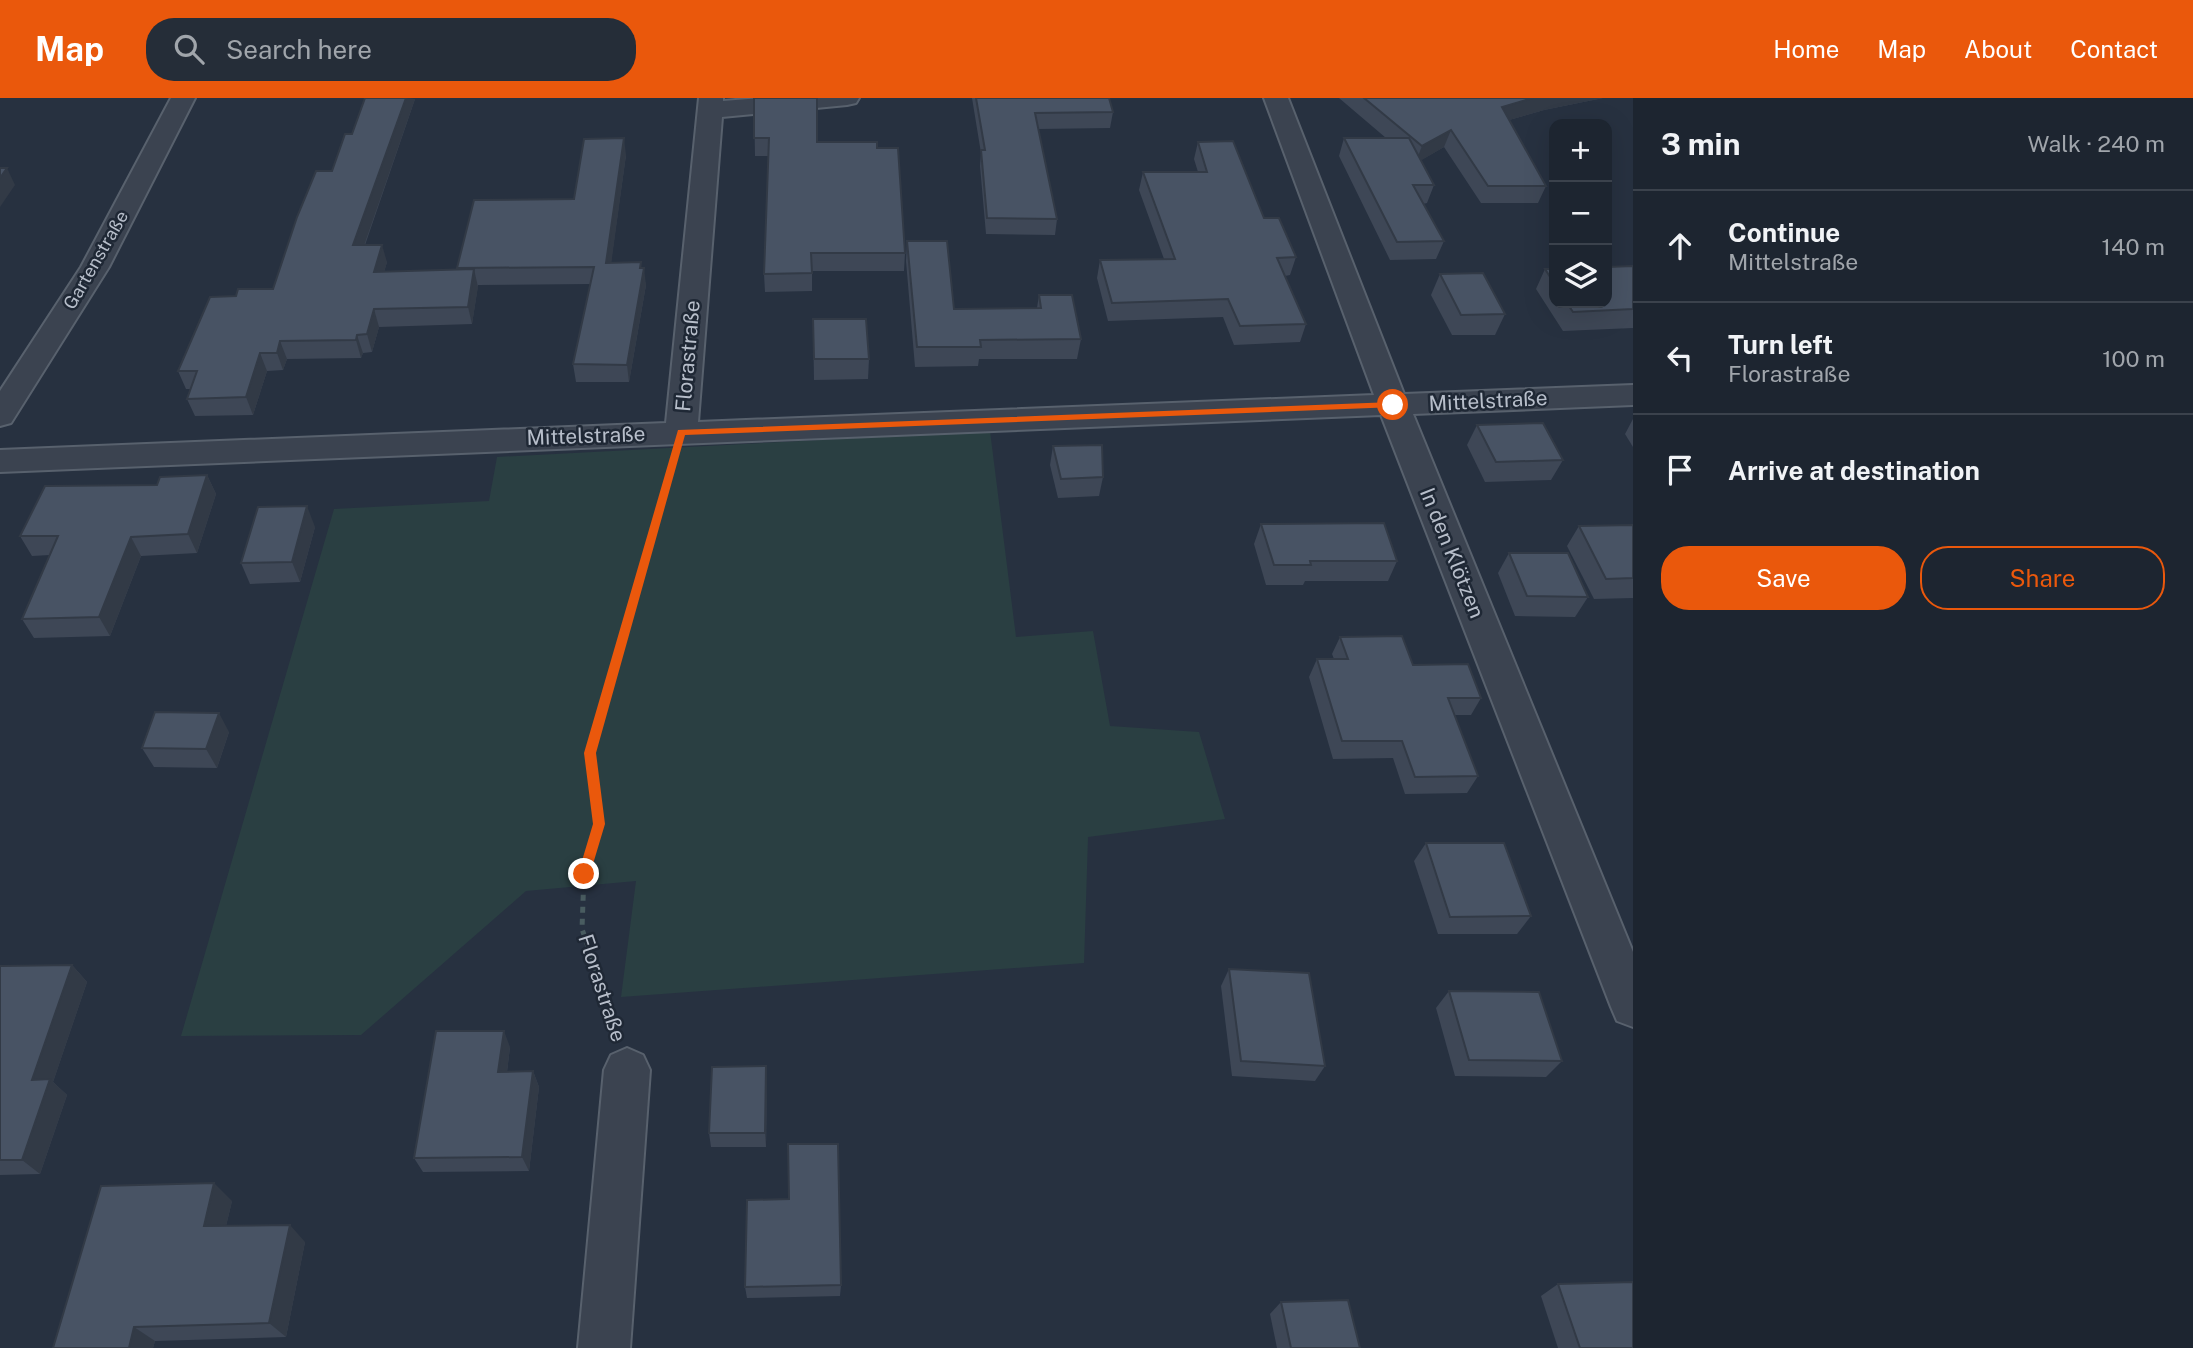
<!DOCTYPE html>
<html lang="en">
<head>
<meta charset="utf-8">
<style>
	body { margin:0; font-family:"Public Sans",sans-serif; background:#252d38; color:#f1f3f6 }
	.controls { position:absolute; right:21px; top:21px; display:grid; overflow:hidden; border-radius:14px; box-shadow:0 7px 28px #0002 }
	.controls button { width:63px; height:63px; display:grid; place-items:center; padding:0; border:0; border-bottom:2px solid #3b424c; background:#1d2530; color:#f1f3f6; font:35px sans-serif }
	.stop { position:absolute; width:21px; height:21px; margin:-16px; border:5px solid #ea580c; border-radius:50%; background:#fff }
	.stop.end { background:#ea580c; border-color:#fff; box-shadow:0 2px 7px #0008 }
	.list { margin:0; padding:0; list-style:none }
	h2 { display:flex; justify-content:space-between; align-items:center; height:91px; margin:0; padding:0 28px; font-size:30px }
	h2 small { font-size:23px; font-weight:400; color:#a0a5ab }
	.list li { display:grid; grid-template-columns:46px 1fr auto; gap:21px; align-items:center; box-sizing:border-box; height:112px; padding:0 28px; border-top:2px solid #3b424c }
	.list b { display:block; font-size:26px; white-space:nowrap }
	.list p { margin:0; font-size:23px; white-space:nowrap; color:#a0a5ab }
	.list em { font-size:23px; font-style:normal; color:#a0a5ab }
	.actions { display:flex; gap:14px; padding:21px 28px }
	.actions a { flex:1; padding:16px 0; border:2px solid #ea580c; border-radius:28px; text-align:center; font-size:24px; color:#ea580c }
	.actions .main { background:#ea580c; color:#fff }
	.icon { flex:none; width:38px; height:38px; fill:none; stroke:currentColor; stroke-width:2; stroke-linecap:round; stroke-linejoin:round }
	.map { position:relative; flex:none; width:1633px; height:1250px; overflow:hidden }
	header { display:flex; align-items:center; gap:42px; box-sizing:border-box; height:98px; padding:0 35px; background:#ea580c; color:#fff }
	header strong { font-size:33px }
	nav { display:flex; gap:38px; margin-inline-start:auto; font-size:24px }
	.search { width:490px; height:63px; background:#252d38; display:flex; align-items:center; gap:18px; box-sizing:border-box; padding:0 24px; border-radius:28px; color:#a0a5ab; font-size:26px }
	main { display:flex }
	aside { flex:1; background:#1d2530 }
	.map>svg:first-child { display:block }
	.green { fill:#2a3f42 }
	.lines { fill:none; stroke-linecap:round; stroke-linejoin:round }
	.minor-casing { stroke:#58616d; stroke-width:4 }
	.path-far1 { stroke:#495c60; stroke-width:4.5; stroke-dasharray:5 5; stroke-linecap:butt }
	.path { stroke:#495c60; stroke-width:5; stroke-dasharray:6 6; stroke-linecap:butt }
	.minor { fill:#3b4350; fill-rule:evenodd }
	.wall { fill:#3e4756 }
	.shaded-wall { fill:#323a46 }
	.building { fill:#485364; stroke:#323a46; stroke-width:2 }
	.route { fill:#ea580c }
	.labels { text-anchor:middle; stroke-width:5; stroke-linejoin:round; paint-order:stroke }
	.far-street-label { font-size:18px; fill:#b7beca; stroke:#1f2835 }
	.street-label { font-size:21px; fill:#b7beca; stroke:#1f2835 }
</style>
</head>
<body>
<header>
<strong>Map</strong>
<div class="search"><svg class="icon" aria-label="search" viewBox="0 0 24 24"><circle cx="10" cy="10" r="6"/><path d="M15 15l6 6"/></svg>Search here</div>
<nav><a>Home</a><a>Map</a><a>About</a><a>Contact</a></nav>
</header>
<main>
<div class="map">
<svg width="1633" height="1250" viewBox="0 0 1633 1250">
	<rect width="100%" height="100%" fill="#273140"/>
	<!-- green -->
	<polygon class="green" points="990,333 1016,539 1093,533 1110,628 1199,634 1225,721 1088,739 1084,865 621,899 636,783 526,793 361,937 181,938 334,411 489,403 497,359"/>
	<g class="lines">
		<!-- minor casing -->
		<g class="minor-casing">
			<g id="minor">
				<polygon points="171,0 195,0 109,169 11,325 0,328 0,293 81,169"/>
				<polygon points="699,0 723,0 723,3 761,0 859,0 856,5 847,7 722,19 698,324 1374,297 1264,0 1288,0 1404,296 1633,287 1633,307 1413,316 1633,854 1633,929 1617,923 1611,909 1381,317 0,374 0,352 666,325"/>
				<polygon points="627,950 643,957 650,972 630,1250 578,1250 604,972 611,957"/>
			</g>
		</g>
		<!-- path-far1 -->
		<polyline class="path-far1" points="598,729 590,655 672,365"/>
		<!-- path -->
		<polyline class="path" points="599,727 584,776 582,831 616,931"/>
		<!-- minor -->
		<use href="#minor" class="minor"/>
	</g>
	<!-- wall -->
	<g class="wall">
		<polygon points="754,0 817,44 877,50 905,155 904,173 812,173 812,193 765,194 764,176 768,58 755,58"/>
		<polygon points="972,0 1109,0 1113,14 1110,30 1038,31 1057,121 1055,137 986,136 980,68 981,55"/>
		<polygon points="1339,0 1603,0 1544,12 1509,22 1546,88 1538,105 1481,105 1444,49 1421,62 1434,87 1427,105 1423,106 1444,143 1436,161 1390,162 1339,58 1344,40 1386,40"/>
		<polygon points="415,1 365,147 387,164 384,174 458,172 457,170 574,101 626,57 611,164 641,170 646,187 629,284 576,284 573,266 590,186 478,187 472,226 379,229 372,254 363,255 361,260 287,261 283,272 267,273 253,317 195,318 187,301 190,291 186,291 178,273 236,198 273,191 352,36"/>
		<polygon points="1198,44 1264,120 1296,159 1290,177 1285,178 1306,226 1300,244 1234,247 1223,219 1108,223 1097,180 1100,162 1164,161 1139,92 1143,74 1198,74 1194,61"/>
		<polygon points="907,143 954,211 1037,210 1039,197 1081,241 1077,261 979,261 978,268 915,269 906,163"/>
		<polygon points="1633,168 1633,230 1563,233 1536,191 1545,171 1554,171 1554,205 1607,205"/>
		<polygon points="1440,176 1505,216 1495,237 1452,237 1431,197"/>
		<polygon points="813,221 869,261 868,281 814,282"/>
		<polygon points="1633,321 1633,349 1625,336"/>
		<polygon points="1477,327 1563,362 1551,382 1485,384 1467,347"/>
		<polygon points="1053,348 1103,379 1099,398 1058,400 1050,367"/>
		<polygon points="207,377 216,396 197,455 141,458 110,538 34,540 22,521 50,457 32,458 20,438 157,387"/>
		<polygon points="1261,426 1397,463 1388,483 1305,483 1303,487 1266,487 1254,446"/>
		<polygon points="1633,427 1633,500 1594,501 1567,448 1579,428"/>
		<polygon points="315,429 300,484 250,486 241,465"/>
		<polygon points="1509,455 1588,499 1575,519 1515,518 1498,475"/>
		<polygon points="1340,539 1413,567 1481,600 1471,617 1454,617 1478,678 1467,695 1405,696 1393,660 1333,661 1309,579 1317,561 1334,561 1332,556"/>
		<polygon points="229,634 217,670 154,669 142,650"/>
		<polygon points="1426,745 1531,818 1517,836 1438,836 1414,763"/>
		<polygon points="72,867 87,884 53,984 67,997 40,1076 0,1077 0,868"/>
		<polygon points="1229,871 1325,968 1315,983 1232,978 1221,888"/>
		<polygon points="1449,893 1562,963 1546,979 1455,978 1436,910"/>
		<polygon points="510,949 507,974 533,973 539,989 529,1073 423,1074 414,1060"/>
		<polygon points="766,968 767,984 766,1049 711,1049 709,1035"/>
		<polygon points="789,1101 841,1187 840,1198 747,1200 745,1189"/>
		<polygon points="232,1103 226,1128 305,1144 286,1239 155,1243 153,1250 53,1250"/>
		<polygon points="1558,1186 1633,1250 1558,1250 1541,1198"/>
		<polygon points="1281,1204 1360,1250 1277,1250 1270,1216"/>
	</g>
	<!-- shaded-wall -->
	<g class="shaded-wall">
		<polygon points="406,0 415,1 358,165 353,147"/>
		<polygon points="1533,0 1603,0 1544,12 1495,26 1502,9"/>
		<polygon points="1451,32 1444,49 1415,66 1422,48"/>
		<polygon points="624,40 626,57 609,182 606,165"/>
		<polygon points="7,70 15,87 0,109 0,80"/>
		<polygon points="382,147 387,164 379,192 374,174"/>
		<polygon points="641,164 642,178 644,170 646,187 629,284 627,267"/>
		<polygon points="474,171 478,189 472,226 468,209"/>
		<polygon points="374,211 379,229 372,254 367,236"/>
		<polygon points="357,237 363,255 361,260 356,242"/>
		<polygon points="280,243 287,261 283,272 277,255"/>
		<polygon points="260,255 267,273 253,317 246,299"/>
		<polygon points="207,377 216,396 197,455 188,436"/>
		<polygon points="307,408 315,429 300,484 292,464"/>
		<polygon points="131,439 141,458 110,538 99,519"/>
		<polygon points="219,615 229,634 217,670 206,651"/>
		<polygon points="72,867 87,884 53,984 67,997 40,1076 22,1062 32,982"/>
		<polygon points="504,933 510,949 505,990 498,974"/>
		<polygon points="766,968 767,984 766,1049 765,1035"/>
		<polygon points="533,973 539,989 529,1073 522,1059"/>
		<polygon points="214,1085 232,1103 222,1145 204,1128"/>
		<polygon points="290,1127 305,1144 286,1239 269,1225"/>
		<polygon points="134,1229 155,1243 153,1250 129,1250"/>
	</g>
	<!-- building -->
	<g class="building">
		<polygon points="365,0 406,0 353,147 382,147 374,174 474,171 468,209 374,211 367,236 357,237 356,242 280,243 277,255 260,255 246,299 187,301 197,273 178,273 210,199 236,198 238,191 273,191 297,119 316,73 332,73 345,36 352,36"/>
		<polygon points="754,0 817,0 817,44 877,44 877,50 898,50 905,155 811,155 812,175 764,176 769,40 754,40"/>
		<polygon points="976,0 1109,0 1113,14 1035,15 1057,121 987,120 981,52 985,52"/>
		<polygon points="1364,0 1533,0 1502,9 1546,88 1488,88 1451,32 1422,48"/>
		<polygon points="624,40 606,165 641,164 640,170 644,170 627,267 573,266 594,169 457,170 474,102 574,101 584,41"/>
		<polygon points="1344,40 1409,40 1434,87 1413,87 1444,143 1397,144"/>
		<polygon points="1233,43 1264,120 1279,120 1296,159 1277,160 1306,226 1240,228 1228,201 1112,205 1100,162 1175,161 1143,74 1207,74 1198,44"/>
		<polygon points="0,70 7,70 0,80"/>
		<polygon points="907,143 947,143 954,211 1041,210 1039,197 1072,197 1081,241 980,242 981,249 917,249"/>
		<polygon points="1633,168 1633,211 1573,214 1567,205 1607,205 1607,169"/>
		<polygon points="1545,171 1554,171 1554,185"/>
		<polygon points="1483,175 1505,216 1461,217 1440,176"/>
		<polygon points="813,221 866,221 869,261 814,261"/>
		<polygon points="1543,325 1563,362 1496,364 1477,327"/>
		<polygon points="1102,347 1103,379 1061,381 1053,348"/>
		<polygon points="207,377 188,436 131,439 99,519 22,521 58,438 20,438 45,388 157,387 160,379"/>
		<polygon points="307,408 292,464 241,465 258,409"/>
		<polygon points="1384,425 1397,463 1310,463 1311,467 1274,467 1261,426"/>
		<polygon points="1633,427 1633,480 1606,481 1579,428"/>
		<polygon points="1509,455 1568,455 1588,499 1527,498"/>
		<polygon points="1402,538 1413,567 1468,566 1481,600 1448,600 1478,678 1415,679 1402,643 1342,643 1317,561 1348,561 1340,539"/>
		<polygon points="155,614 219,615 206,651 142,650"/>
		<polygon points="1426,745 1504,745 1531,818 1450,819"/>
		<polygon points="72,867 32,982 50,981 22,1062 0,1062 0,868"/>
		<polygon points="1229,871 1309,875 1325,968 1241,963"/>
		<polygon points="1449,893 1539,894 1562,963 1469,962"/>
		<polygon points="436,933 504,933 498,974 533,973 522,1059 414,1060"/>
		<polygon points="766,968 765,1035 709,1035 712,969"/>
		<polygon points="788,1046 838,1046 841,1187 745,1189 747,1102 789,1101"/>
		<polygon points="214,1085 204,1128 290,1127 269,1225 134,1229 129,1250 53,1250 101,1088"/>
		<polygon points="1633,1184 1633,1250 1580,1250 1558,1186"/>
		<polygon points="1348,1202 1360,1250 1291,1250 1281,1204"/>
	</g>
	<!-- route -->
	<polygon class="route" points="1393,304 1398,307 1396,309 685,337 596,655 605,726 590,776 588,780 580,780 578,776 593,726 584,655 678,332"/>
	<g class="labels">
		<!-- far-street labels -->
		<g class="far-street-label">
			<text transform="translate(96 162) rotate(-60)" y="6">Gartenstraße</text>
		</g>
		<!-- street labels -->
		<g class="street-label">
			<text transform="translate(688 258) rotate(-85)" y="7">Florastraße</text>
			<text transform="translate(1488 303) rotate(-3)" y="7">Mittelstraße</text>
			<text transform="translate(586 338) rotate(-2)" y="7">Mittelstraße</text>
			<text transform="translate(1452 455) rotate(68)" y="7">In den Klötzen</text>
			<text transform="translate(602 890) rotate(72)" y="7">Florastraße</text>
		</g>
	</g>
</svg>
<div class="controls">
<button>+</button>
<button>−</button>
<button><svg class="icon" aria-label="layers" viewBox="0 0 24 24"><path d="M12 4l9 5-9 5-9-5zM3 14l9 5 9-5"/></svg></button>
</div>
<div class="stop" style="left:1393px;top:307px"></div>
<div class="stop end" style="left:584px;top:776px"></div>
</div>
<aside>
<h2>3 min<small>Walk · 240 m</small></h2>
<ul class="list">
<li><svg class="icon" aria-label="ahead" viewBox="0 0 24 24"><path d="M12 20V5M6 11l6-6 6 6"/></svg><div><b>Continue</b><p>Mittelstraße</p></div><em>140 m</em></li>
<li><svg class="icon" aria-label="left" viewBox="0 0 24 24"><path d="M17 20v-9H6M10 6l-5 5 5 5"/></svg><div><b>Turn left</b><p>Florastraße</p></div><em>100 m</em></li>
<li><svg class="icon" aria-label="arrive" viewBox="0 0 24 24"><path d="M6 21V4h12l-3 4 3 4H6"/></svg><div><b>Arrive at destination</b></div></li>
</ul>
<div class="actions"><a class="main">Save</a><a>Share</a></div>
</aside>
</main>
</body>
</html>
